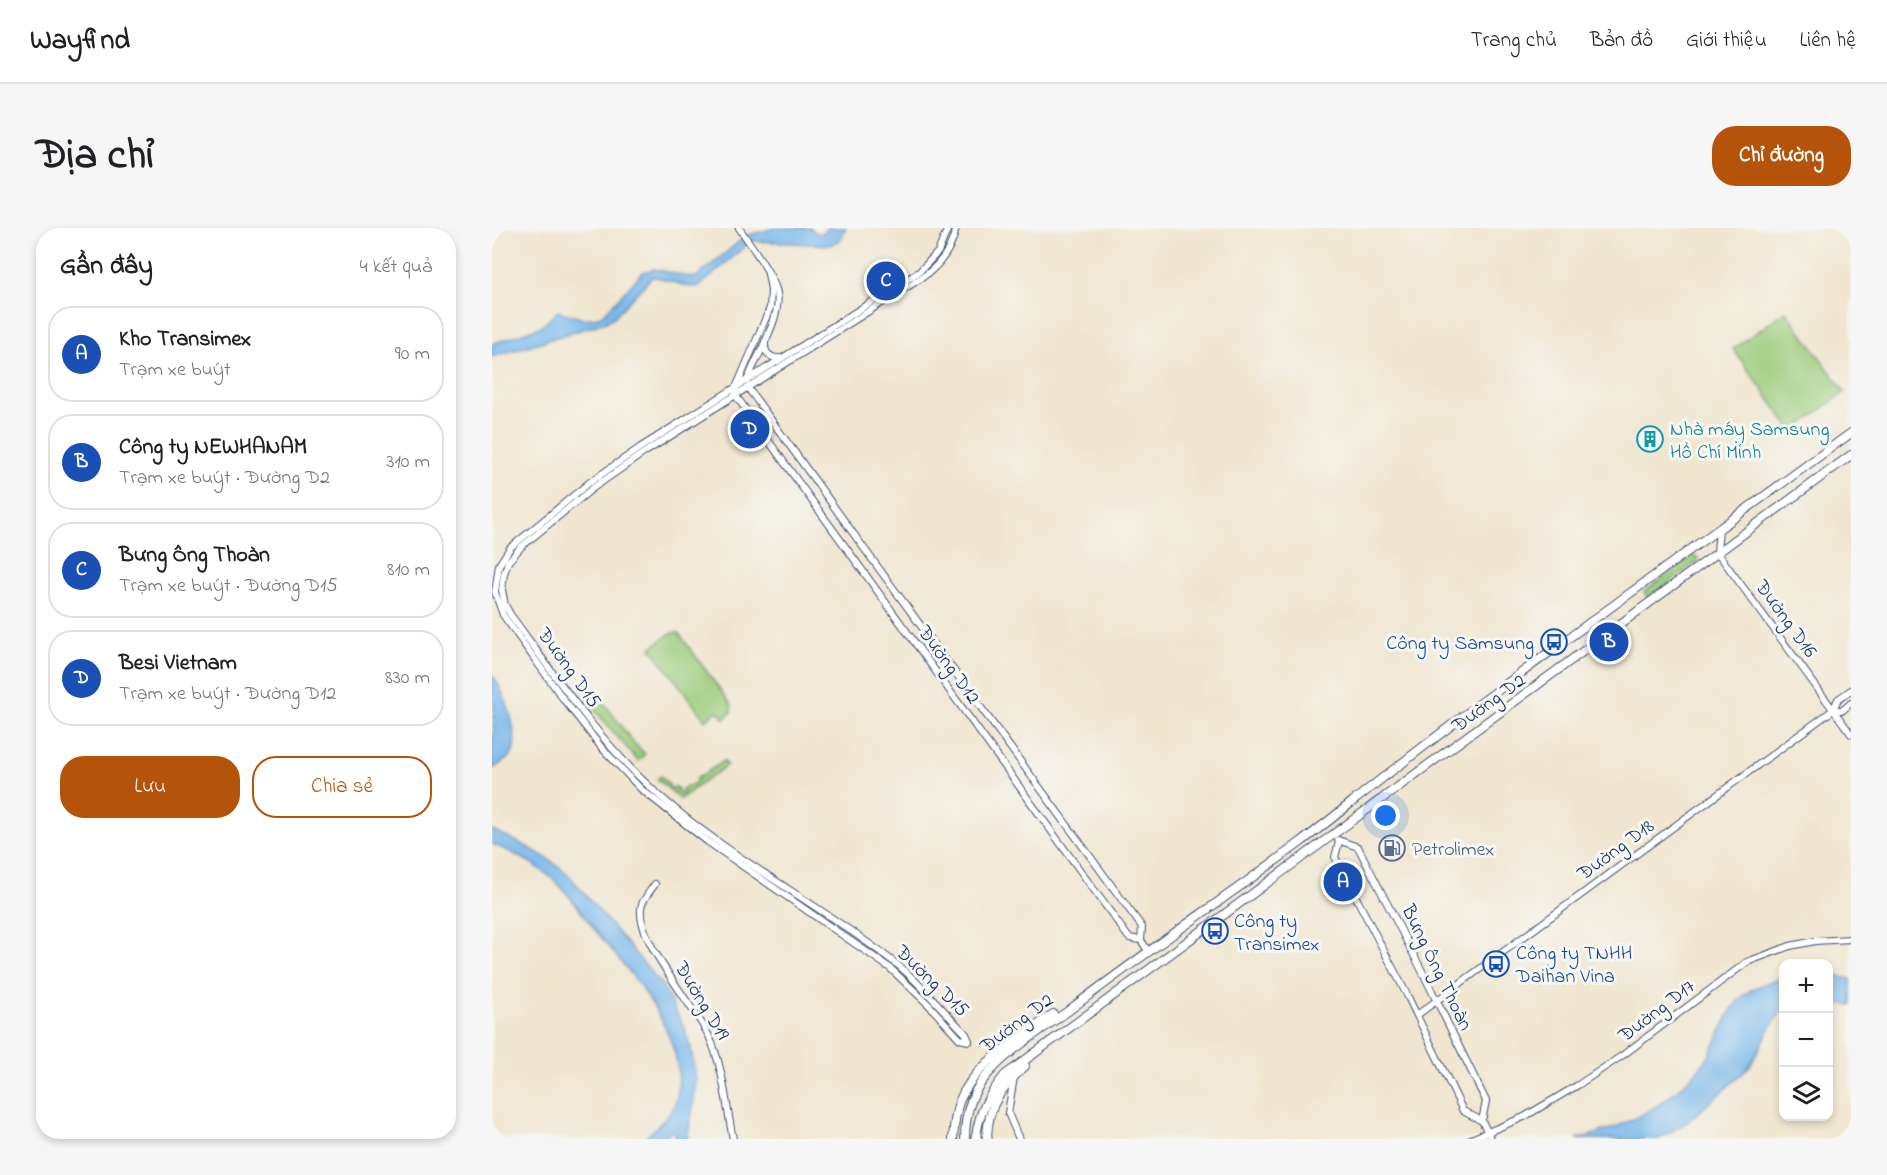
<!DOCTYPE html>
<html lang="vi">
<head>
<meta charset="utf-8">
<style>
	body { margin:0; font-family:"Indie Flower",sans-serif; background:#f6f6f6; color:#202124 }
	.controls { position:absolute; right:18px; bottom:18px; display:grid; overflow:hidden; border-radius:12px; box-shadow:0 3px 9px #0003 }
	.controls button { width:54px; height:54px; display:grid; place-items:center; padding:0; border:0; border-bottom:2px solid #e0e0e0; background:#fff; color:#202124; font:30px sans-serif }
	.you { position:absolute; left:894px; top:588px; width:21px; height:21px; margin:-15px; border:4px solid #fff; border-radius:50%; background:#1a73e8; box-shadow:0 0 0 9px #1a73e833 }
	.badge { display:grid; place-items:center; width:39px; height:39px; border-radius:50%; background:#b45309; color:#fff; font-size:20px; font-weight:700 }
	.pin { position:absolute; translate:-50% -50%; border:3px solid #fff; box-shadow:0 2px 6px #0006 }
	.list { margin:0; padding:0; list-style:none }
	h2 { display:flex; justify-content:space-between; align-items:center; height:78px; margin:0; padding:0 24px; font-size:26px }
	h2 small { font-size:20px; font-weight:400; color:#757577 }
	.list li { display:grid; grid-template-columns:39px 1fr auto; gap:18px; align-items:center; box-sizing:border-box; height:96px; margin:0 12px 12px; padding:0 12px; border:2px solid #e0e0e0; border-radius:24px }
	.list b { display:block; font-size:22px; white-space:nowrap }
	.list p { margin:0; font-size:20px; white-space:nowrap; color:#757577 }
	.list em { font-size:20px; font-style:normal; color:#757577 }
	.actions { display:flex; gap:12px; padding:18px 24px }
	.actions a { flex:1; padding:14px 0; border:2px solid #b45309; border-radius:24px; text-align:center; font-size:21px; color:#b45309 }
	.actions .main { background:#b45309; color:#fff }
	.icon { flex:none; width:33px; height:33px; fill:none; stroke:currentColor; stroke-width:2; stroke-linecap:round; stroke-linejoin:round }
	.map { position:relative; flex:none; width:1359px; height:911px; overflow:hidden; border-radius:24px }
	header { display:flex; align-items:center; gap:36px; box-sizing:border-box; height:84px; padding:0 30px; background:#fff; border-bottom:2px solid #e0e0e0 }
	header strong { font-size:28px }
	nav { display:flex; gap:33px; margin-inline-start:auto; font-size:21px }
	.intro { display:flex; align-items:center; justify-content:space-between; box-sizing:border-box; height:144px; padding:0 36px }
	h1 { margin:0; font-size:42px }
	.button { padding:15px 27px; border-radius:24px; background:#b45309; color:#fff; font-size:21px; font-weight:700 }
	main { display:flex; gap:36px; padding:0 36px }
	aside { flex:1; background:#fff; border-radius:24px; box-shadow:0 3px 9px #0003 }
	.map>svg:first-child { display:block }
	.green { fill:#9ccc7b; stroke:#5c7e6c; stroke-width:1.5 }
	.water { fill:#75b6ea; stroke:#4872a4; stroke-width:1.5 }
	.lines { fill:none; stroke-linecap:round; stroke-linejoin:round }
	.minor-casing { stroke:#3b4a6f; stroke-width:8 }
	.major-casing { stroke:#3b4a6f; stroke-width:10 }
	.highway-casing { stroke:#3b4a6f; stroke-width:11 }
	.minor { stroke:#fff; stroke-width:6 }
	.major { stroke:#fff; stroke-width:8 }
	.highway { stroke:#fff; stroke-width:9 }
	.labels { text-anchor:middle; stroke-width:6; stroke-linejoin:round; paint-order:stroke }
	.culture-label { font-size:20px; fill:#0d838f; stroke:#f6f6f2; text-anchor:start }
	.street-label { font-size:20px; fill:#1b2f5e; stroke:#f6f6f2 }
	.transit-label { font-size:20px; fill:#164399; stroke:#f6f6f2; text-anchor:start }
	.service-label { font-size:20px; fill:#4e5e75; stroke:#f6f6f2; text-anchor:start }
</style>
</head>
<body>
<header>
<strong>Wayfind</strong>
<nav><a>Trang chủ</a><a>Bản đồ</a><a>Giới thiệu</a><a>Liên hệ</a></nav>
</header>
<div class="intro"><h1>Địa chỉ</h1><a class="button">Chỉ đường</a></div>
<main>
<aside>
<h2>Gần đây<small>4 kết quả</small></h2>
<ul class="list">
<li><span class="badge" style="background:#1a4fb4">A</span><div><b>Kho Transimex</b><p>Trạm xe buýt</p></div><em>90 m</em></li>
<li><span class="badge" style="background:#1a4fb4">B</span><div><b>Công ty NEWHANAM</b><p>Trạm xe buýt · Đường D2</p></div><em>310 m</em></li>
<li><span class="badge" style="background:#1a4fb4">C</span><div><b>Bưng Ông Thoàn</b><p>Trạm xe buýt · Đường D15</p></div><em>810 m</em></li>
<li><span class="badge" style="background:#1a4fb4">D</span><div><b>Besi Vietnam</b><p>Trạm xe buýt · Đường D12</p></div><em>830 m</em></li>
</ul>
<div class="actions"><a class="main">Lưu</a><a>Chia sẻ</a></div>
</aside>
<div class="map">
<svg width="1359" height="911" viewBox="0 0 1359 911">
	<rect width="100%" height="100%" fill="#f6f6f2"/>
	<filter id="ink" filterUnits="userSpaceOnUse"><feTurbulence type="fractalNoise" baseFrequency=".0167" numOctaves="2"/><feDisplacementMap in="SourceGraphic" scale="12" xChannelSelector="R" yChannelSelector="G"/><feConvolveMatrix kernelMatrix="1 2 1 2 8 2 1 2 1" color-interpolation-filters="sRGB"/></filter>
	<filter id="wash" filterUnits="userSpaceOnUse"><feTurbulence type="fractalNoise" baseFrequency=".008" numOctaves="4" result="noise"/><feDisplacementMap in="SourceGraphic" scale="24" xChannelSelector="R" yChannelSelector="G"/><feGaussianBlur stdDeviation="1.35" result="paint"/><feColorMatrix in="noise" values="0 0 0 0 0 0 0 0 0 0 0 0 0 0 0 0 0 1.4 0 .05"/><feComposite in="paint" operator="in"/></filter>
	<g filter="url(#wash)">
		<rect width="100%" height="100%" fill="#f0e5ce"/>
		<!-- green -->
		<g class="green">
			<polygon points="1294,83 1353,164 1300,203 1241,121"/>
			<polygon points="1201,328 1206,330 1205,334 1156,370 1152,364"/>
			<polygon points="186,404 240,478 239,484 232,491 226,483 213,492 159,420 179,405"/>
			<polygon points="103,466 107,468 140,513 153,526 146,533 94,472"/>
			<polygon points="232,533 235,537 188,571 165,551 169,548 180,561 184,559 189,566 192,564 190,561 195,558 196,559 205,553 204,551"/>
		</g>
		<!-- water -->
		<g class="water">
			<path d="M282,0H319L322,4L329,6L336,0H354L349,11L338,17L259,13L208,58C192,62 176,49 160,49L122,89L114,94L0,129V116L50,98L66,83L92,91L107,89L113,85L151,44L162,41L203,50L254,8Z"/>
			<path d="M0,447C12,462 30,509 19,527C14,533 6,537 0,541L2,483Z"/>
			<path d="M0,602C27,614 52,626 75,645L170,757L192,799L199,820L204,851L201,880L195,911H183L184,906L180,903L170,911H152C165,898 184,884 186,864C193,803 138,745 103,702C87,682 73,659 52,644C36,632 18,623 0,616Z"/>
			<polygon points="1336,747 1359,751 1359,777 1337,774"/>
			<path d="M1291,750V781L1280,797L1259,836L1250,846L1197,893L1167,911H1085C1137,898 1177,877 1212,835C1218,829 1221,819 1225,811C1243,772 1248,761 1291,750Z"/>
		</g>
	</g>
	<g filter="url(#ink)">
		<g class="lines">
			<!-- minor casing -->
			<g class="minor-casing">
				<g id="minor">
					<path d="M247,0C257,14 283,50 285,65C290,90 264,129 255,153"/>
					<polyline points="456,0 446,24 427,44 149,219 98,254 18,320 7,337 3,364 11,387 72,472 110,520 149,561 216,614 398,740 436,776 468,811 477,813"/>
					<path d="M464,0C460,20 448,37 431,49L153,224L101,260L29,319L16,334L12,346L10,362L13,377L18,386C65,450 109,517 169,569C242,633 331,678 407,738C431,758 452,784 474,806L477,813"/>
					<polyline points="276,46 279,62 278,80 244,160 244,168 637,710 649,712 656,723"/>
					<path d="M273,114C272,126 279,131 290,130"/>
					<polyline points="256,160 374,323 650,699 649,712"/>
					<polyline points="1227,301 1225,324 1359,506"/>
					<polyline points="1341,482 1351,482 1359,475"/>
					<polyline points="846,612 866,619 928,739 994,873 990,893"/>
					<polyline points="847,614 843,629 915,767 971,883 990,893 999,911"/>
					<path d="M163,656C159,662 153,669 150,676C139,707 202,777 217,808C232,841 234,877 241,911"/>
					<polyline points="925,787 1341,482 1346,471 1359,462"/>
					<polyline points="522,849 516,885 527,911"/>
					<polyline points="979,911 1032,889 1086,857 1131,827 1255,734 1298,718 1323,713 1359,711"/>
				</g>
			</g>
			<!-- major casing -->
			<g class="major-casing">
				<g id="major">
					<path d="M484,909C487,883 497,867 513,847L1359,227"/>
					<path d="M495,909C496,876 510,859 533,838"/>
					<path d="M461,911C462,899 463,886 467,874C483,834 528,811 561,786"/>
					<path d="M473,911C473,890 478,868 491,852C512,825 548,803 576,783C652,725 732,671 809,614C843,589 875,561 909,536C1056,422 1209,315 1359,205"/>
				</g>
			</g>
			<!-- highway casing -->
			<g class="highway-casing">
				<g id="highway">
					<polyline points="484,909 485,911"/>
					<polyline points="495,909 495,911"/>
				</g>
			</g>
			<!-- minor -->
			<use href="#minor" class="minor"/>
			<!-- major -->
			<use href="#major" class="major"/>
			<!-- highway -->
			<use href="#highway" class="highway"/>
		</g>
	</g>
	<!-- icons -->
	<defs>
		<g id="building-ring" transform="scale(1.35)"><circle r="9.5" fill="#f6f6f2" stroke="#0f9aa8" stroke-width="1.5"/><path d="M-4-6H4V6H1V3H-1V6H-4ZM-2.5-4.3h1.7v1.8h-1.7ZM.8-4.3h1.7v1.8H.8ZM-2.5-1h1.7V.8h-1.7ZM.8-1h1.7V.8H.8Z" fill="#0f9aa8"/></g>
		<g id="bus-ring" transform="scale(1.35)"><circle r="9.5" fill="#f6f6f2" stroke="#1a4fb4" stroke-width="1.5"/><path d="M-5-6H5V4H4V6H2V4H-2V6H-4V4H-5ZM-3.5-4V0h7V-4ZM-3.5 1.2v1.5H-2V1.2ZM2 1.2v1.5H3.5V1.2Z" fill="#1a4fb4"/></g>
		<g id="fuel-ring" transform="scale(1.35)"><circle r="9.5" fill="#f6f6f2" stroke="#5c6f8a" stroke-width="1.5"/><path d="M-5.5-6h7V0h2V4h1.3V-2.5L3-4.5l.8-.8L6-3V5H2.5V1h-1V6h-7ZM-4.2-4.7v3.2H.2V-4.7Z" fill="#5c6f8a"/></g>
	</defs>
	<g fill-rule="evenodd">
		<use href="#building-ring" x="1158" y="211"/>
		<use href="#bus-ring" x="1062" y="414"/>
		<use href="#fuel-ring" x="900" y="620"/>
		<use href="#bus-ring" x="723" y="703"/>
		<use href="#bus-ring" x="1004" y="736"/>
	</g>
	<g class="labels">
		<!-- culture labels -->
		<g class="culture-label">
			<text x="1178" y="207">Nhà máy Samsung<tspan x="1178" dy="23">Hồ Chí Minh</tspan></text>
		</g>
		<!-- street labels -->
		<g class="street-label">
			<text transform="translate(1295 390) rotate(54)" y="7">Đường D16</text>
			<text transform="translate(458 436) rotate(54)" y="7">Đường D12</text>
			<text transform="translate(78 439) rotate(54)" y="7">Đường D15</text>
			<text transform="translate(996 474) rotate(-36)" y="7">Đường D2</text>
			<text transform="translate(1123 621) rotate(-36)" y="7">Đường D18</text>
			<text transform="translate(946 739) rotate(64)" y="7">Bưng Ông Thoàn</text>
			<text transform="translate(441 752) rotate(44)" y="7">Đường D15</text>
			<text transform="translate(211 772) rotate(59)" y="7">Đường D19</text>
			<text transform="translate(1164 782) rotate(-37)" y="7">Đường D17</text>
			<text transform="translate(524 794) rotate(-37)" y="7">Đường D2</text>
		</g>
		<!-- transit labels -->
		<g class="transit-label">
			<text x="1042" y="421" text-anchor="end">Công ty Samsung</text>
			<text x="742" y="699">Công ty<tspan x="742" dy="23">Transimex</tspan></text>
			<text x="1024" y="731">Công ty TNHH<tspan x="1024" dy="23">Daihan Vina</tspan></text>
		</g>
		<!-- service labels -->
		<g class="service-label">
			<text x="920" y="627">Petrolimex</text>
		</g>
	</g>
</svg>
<div class="controls">
<button>+</button>
<button>−</button>
<button><svg class="icon" aria-label="layers" viewBox="0 0 24 24"><path d="M12 4l9 5-9 5-9-5zM3 14l9 5 9-5"/></svg></button>
</div>
<div class="you"></div>
<div class="pin badge" style="left:851px;top:654px;background:#1a4fb4">A</div>
<div class="pin badge" style="left:1117px;top:414px;background:#1a4fb4">B</div>
<div class="pin badge" style="left:394px;top:53px;background:#1a4fb4">C</div>
<div class="pin badge" style="left:258px;top:201px;background:#1a4fb4">D</div>
</div>
</main>
</body>
</html>
